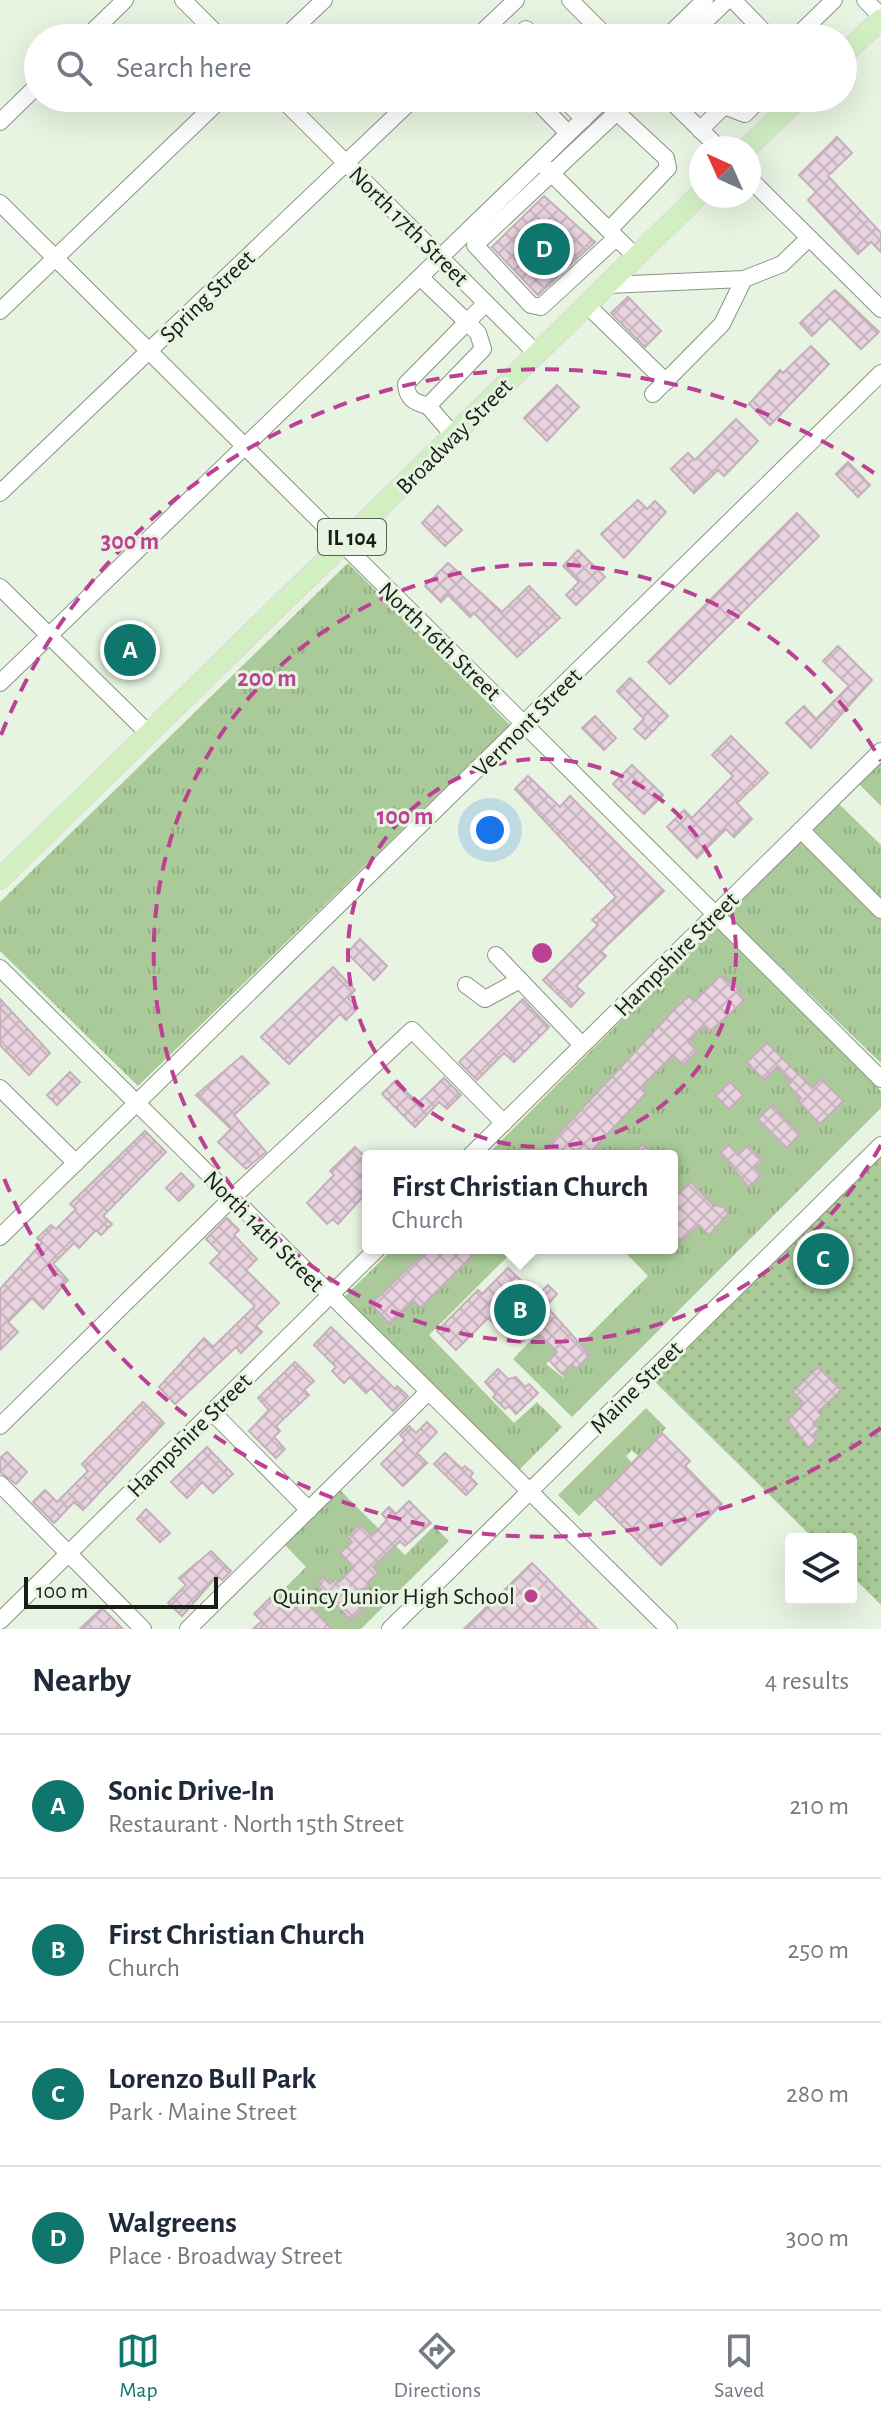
<!DOCTYPE html>
<html lang="en">
<head>
<meta charset="utf-8">
<style>
	body { margin:0; font-family:"Alegreya Sans",sans-serif; background:#f2f2f3; color:#1f2937 }
	.controls { position:absolute; right:24px; bottom:24px; display:grid; overflow:hidden; border-radius:8px; box-shadow:0 8px 32px #0002 }
	.controls button { width:72px; height:72px; display:grid; place-items:center; padding:0; border:0; border-bottom:2px solid #e0e1e3; background:#fff; color:#1f2937; font:40px sans-serif }
	.compass { position:absolute; left:689px; top:136px; width:72px; height:72px; border-radius:50%; background:#fff; box-shadow:0 8px 32px #0002; rotate:315deg }
	.scale { position:absolute; left:24px; bottom:20px; width:194px; box-sizing:border-box; padding-left:8px; border:4px solid #191e17; border-top:0; font-size:22px; line-height:28px; white-space:nowrap; color:#191e17; -webkit-text-stroke:6px #e8f4e2; paint-order:stroke }
	.you { position:absolute; left:490px; top:830px; width:28px; height:28px; margin:-20px; border:6px solid #fff; border-radius:50%; background:#1a73e8; box-shadow:0 0 0 12px #1a73e833 }
	.badge { display:grid; place-items:center; width:52px; height:52px; border-radius:50%; background:#0f766e; color:#fff; font-size:26px; font-weight:700 }
	.pin { position:absolute; translate:-50% -50%; border:4px solid #fff; box-shadow:0 2px 8px #0006 }
	.popup { position:absolute; left:362px; top:1150px; width:316px; height:104px; box-sizing:border-box; display:grid; place-content:center; border-radius:8px; background:#fff; filter:drop-shadow(0 2px 6px #0005); font-size:26px; white-space:nowrap; color:#747a83 }
	.popup b { font-size:30px; color:#1f2937 }
	.popup::after { content:''; position:absolute; left:50%; top:100%; margin-left:-16px; border:16px solid transparent; border-top-color:#fff }
	.list { margin:0; padding:0; list-style:none }
	h2 { display:flex; justify-content:space-between; align-items:center; height:104px; margin:0; padding:0 32px; font-size:34px }
	h2 small { font-size:26px; font-weight:400; color:#747a83 }
	.list li { display:grid; grid-template-columns:52px 1fr auto; gap:24px; align-items:center; box-sizing:border-box; height:144px; padding:0 32px; border-top:2px solid #e0e1e3 }
	.list b { display:block; font-size:30px; white-space:nowrap }
	.list p { margin:0; font-size:26px; white-space:nowrap; color:#747a83 }
	.list em { font-size:26px; font-style:normal; color:#747a83 }
	.icon { flex:none; width:44px; height:44px; fill:none; stroke:currentColor; stroke-width:2; stroke-linecap:round; stroke-linejoin:round }
	.map { position:relative; flex:none; width:881px; height:1629px; overflow:hidden }
	.search { position:absolute; background:#fff; box-shadow:0 8px 32px #0002; left:24px; right:24px; top:24px; height:88px; display:flex; align-items:center; gap:20px; box-sizing:border-box; padding:0 28px; border-radius:44px; color:#747a83; font-size:30px }
	.sheet { height:680px; background:#fff }
	nav { display:flex; justify-content:space-around; align-items:center; box-sizing:border-box; height:112px; border-top:2px solid #e0e1e3; background:#fff; font-size:22px; color:#747a83 }
	nav a { display:grid; justify-items:center; gap:4px }
	nav .on { color:#0f766e }
	.map>svg:first-child { display:block }
	.grass { fill:url(#grass-tufts) }
	.park { fill:url(#park-dots) }
	.building { fill:url(#building-cross-hatch); stroke:#c4afbb; stroke-width:2 }
	.lines { fill:none; stroke-linecap:round; stroke-linejoin:round }
	.minor-casing { stroke:#899584; stroke-width:18 }
	.major-casing { stroke:#dadbda; stroke-width:22 }
	.minor { stroke:#fff; stroke-width:16 }
	.major { stroke:#d2efc2; stroke-width:20 }
	.ring { fill:none; stroke:#bc4193; stroke-width:4; stroke-dasharray:14 10 }
	.poi-dot { fill:#bc4193; stroke:#e8f4e2; stroke-width:3 }
	.labels { text-anchor:middle; stroke-width:6; stroke-linejoin:round; paint-order:stroke }
	.shield { fill:#e8f4e2; stroke:#575e54; stroke-width:2 }
	.shield-label { font-size:22px; font-weight:bold; fill:#191e17 }
	.street-label { font-size:24px; fill:#191e17; stroke:#e8f4e2 }
	.poi-label { font-size:24px; fill:#191e17; stroke:#e8f4e2; text-anchor:end }
	.centre { fill:#bc4193; stroke:#e8f4e2; stroke-width:4 }
	.ring-label { font-size:24px; text-anchor:middle; font-weight:bold; fill:#bc4193; stroke:#e8f4e2; stroke-width:6; stroke-linejoin:round; paint-order:stroke }
</style>
</head>
<body>
<div class="map">
<svg width="881" height="1629" viewBox="0 0 881 1629">
	<defs>
		<pattern id="grass-tufts" width="24" height="20" patternUnits="userSpaceOnUse" patternTransform="scale(2)"><rect width="24" height="20" fill="#aacb99"/><path d="M3 7l-1-3M5 7V3M7 7l1-3M15 17l-1-3M17 17v-4M19 17l1-3" fill="none" stroke="#92ae83"/></pattern>
		<pattern id="park-dots" width="8" height="8" patternUnits="userSpaceOnUse" patternTransform="scale(2)"><rect width="8" height="8" fill="#aacb99"/><path d="M2 2h.1M6 6h.1" fill="none" stroke="#92ae83" stroke-width="1.8" stroke-linecap="round"/></pattern>
		<pattern id="building-cross-hatch" width="8" height="8" patternUnits="userSpaceOnUse" patternTransform="scale(2)"><rect width="8" height="8" fill="#e7d2de"/><path d="M0 0l8 8M0 8l8-8" fill="none" stroke="#c6b4be"/></pattern>
	</defs>
	<rect width="100%" height="100%" fill="#e8f4e2"/>
	<!-- grass -->
	<g class="grass">
		<polygon points="348,563 510,725 138,1086 0,951 0,902"/>
		<polygon points="881,760 881,806 858,783"/>
		<polygon points="838,803 881,845 881,1063 726,914"/>
		<polygon points="715,926 881,1091 881,1108 572,1417 513,1359 538,1333 557,1352 546,1364 564,1378 562,1374 572,1364 577,1368 579,1345 648,1276 621,1248 672,1248 672,1156 486,1156"/>
		<polygon points="394,1248 516,1248 429,1335 514,1423 537,1402 562,1427 519,1470 344,1297"/>
		<polygon points="646,1408 666,1428 638,1456 632,1450 626,1456 632,1463 579,1516 558,1495"/>
		<polygon points="340,1490 405,1555 434,1526 449,1541 361,1629 306,1629 275,1598 306,1567 285,1545"/>
	</g>
	<!-- park -->
	<polygon class="park" points="881,1143 881,1605 851,1575 851,1539 814,1539 648,1375"/>
	<!-- building -->
	<g class="building">
		<polygon points="837,137 852,153 828,176 881,233 881,252 871,242 858,254 808,200 816,192 799,175"/>
		<polygon points="544,196 595,242 538,295 492,247"/>
		<polygon points="835,290 879,332 861,349 830,318 812,336 800,323"/>
		<polygon points="628,297 661,331 645,347 611,313"/>
		<polygon points="811,346 829,364 770,425 749,404 780,370 783,373"/>
		<polygon points="557,385 579,407 547,441 524,418"/>
		<polygon points="736,419 758,441 724,476 718,470 694,493 671,469 688,453 695,460"/>
		<polygon points="848,462 870,485 858,497 836,474"/>
		<polygon points="638,500 647,509 655,501 666,512 624,558 601,534"/>
		<polygon points="438,506 462,530 445,546 422,523"/>
		<polygon points="797,513 819,536 670,684 648,662"/>
		<polygon points="578,550 605,577 576,605 566,595 579,582 563,566"/>
		<polygon points="448,563 502,612 529,586 560,618 517,657 474,613 470,617 448,595 441,602 425,586"/>
		<polygon points="838,646 872,680 811,748 786,723 804,706 816,719 849,686 823,661"/>
		<polygon points="630,678 668,716 645,739 634,729 644,719 617,691"/>
		<polygon points="595,716 616,738 604,750 582,728"/>
		<polygon points="731,736 768,773 737,803 752,819 734,837 726,829 697,858 667,827 684,810 692,818 733,776 712,755"/>
		<polygon points="632,765 663,795 644,814 613,784"/>
		<polygon points="528,776 560,807 570,796 664,891 601,951 606,956 576,986 584,993 571,1007 543,980 598,925 592,920 616,897 515,789"/>
		<polygon points="360,939 387,966 374,980 347,953"/>
		<polygon points="333,967 355,990 348,998 358,1008 346,1020 340,1014 289,1064 261,1037"/>
		<polygon points="720,975 740,990 737,993 745,1000 709,1032 704,1027 688,1042 697,1051 683,1065 673,1055 641,1088 646,1093 587,1156 538,1156 674,1010 689,996 694,1001"/>
		<polygon points="0,999 50,1053 29,1075 0,1045"/>
		<polygon points="523,999 549,1027 514,1062 504,1053 477,1080 459,1062"/>
		<polygon points="767,1043 812,1088 821,1079 843,1101 820,1124 798,1101 801,1098 788,1085 791,1082 777,1067 764,1080 747,1062"/>
		<polygon points="242,1056 269,1083 234,1115 266,1152 246,1169 218,1142 231,1129 196,1095"/>
		<polygon points="70,1072 80,1082 57,1105 47,1095"/>
		<polygon points="444,1078 461,1095 447,1109 439,1102 415,1127 382,1094 395,1081 418,1103"/>
		<polygon points="730,1082 743,1095 729,1109 716,1096"/>
		<polygon points="772,1105 800,1134 787,1148 758,1119"/>
		<polygon points="145,1131 166,1152 103,1216 112,1224 101,1235 96,1230 79,1248 74,1243 53,1264 68,1280 43,1309 32,1298 8,1322 18,1332 0,1350 0,1289 42,1243 37,1238 51,1225 56,1229 76,1209 70,1204"/>
		<polygon points="643,1144 655,1156 630,1156"/>
		<polygon points="729,1145 738,1155 748,1145 763,1161 755,1168 762,1175 749,1187 720,1153"/>
		<polygon points="355,1147 368,1160 368,1191 338,1224 333,1219 327,1224 307,1203 334,1175 330,1171"/>
		<polygon points="181,1173 194,1186 179,1201 166,1188"/>
		<polygon points="691,1182 713,1205 724,1207 728,1214 709,1235 699,1225 672,1248 672,1200"/>
		<polygon points="227,1218 239,1230 234,1235 257,1259 246,1270 279,1303 256,1326 262,1332 241,1353 236,1347 175,1404 159,1387 204,1338 213,1347 255,1306 210,1263 220,1253 206,1239"/>
		<polygon points="429,1248 480,1248 421,1308 414,1301 390,1324 371,1304"/>
		<polygon points="508,1268 537,1296 548,1285 557,1294 546,1306 590,1355 576,1369 572,1364 562,1374 549,1360 557,1352 534,1329 522,1342 515,1335 510,1340 488,1318 456,1350 437,1331 478,1290 482,1294"/>
		<polygon points="331,1327 395,1389 397,1386 408,1396 393,1411 371,1388 366,1393 350,1377 344,1383 332,1371 336,1367 314,1345"/>
		<polygon points="295,1362 314,1381 304,1390 309,1395 276,1426 280,1431 274,1437 285,1449 276,1458 249,1431 269,1410 258,1398"/>
		<polygon points="818,1367 841,1390 818,1412 822,1415 813,1424 819,1429 812,1436 817,1440 809,1448 787,1419 804,1403 793,1392"/>
		<polygon points="498,1369 508,1379 516,1377 525,1387 529,1384 538,1393 516,1414 509,1406 505,1409 493,1397 496,1394 485,1382"/>
		<polygon points="143,1402 164,1423 83,1510 74,1502 54,1523 33,1502 45,1490 57,1502 88,1471 82,1464"/>
		<polygon points="427,1422 437,1432 417,1453 427,1463 403,1486 381,1464 405,1440 400,1435 409,1426 416,1433"/>
		<polygon points="662,1433 690,1461 685,1466 722,1504 661,1565 596,1499"/>
		<polygon points="207,1447 233,1474 213,1493 202,1482 187,1498 171,1482"/>
		<polygon points="7,1452 27,1472 16,1484 0,1472 0,1458"/>
		<polygon points="445,1453 462,1469 465,1466 473,1473 470,1477 477,1484 466,1495 434,1464"/>
		<polygon points="409,1501 431,1523 405,1546 400,1541 373,1567 378,1573 368,1582 369,1588 348,1592 364,1608 351,1620 316,1584 323,1577 330,1584 335,1579 339,1582 354,1567 340,1553 352,1542 347,1537 360,1524 372,1536 387,1520 382,1514 389,1507 396,1514"/>
		<polygon points="146,1509 170,1533 160,1542 137,1519"/>
		<polygon points="211,1551 231,1571 222,1580 217,1576 182,1616 168,1603 186,1585 179,1578"/>
		<polygon points="532,1563 597,1629 464,1629"/>
		<polygon points="294,1590 332,1629 253,1629 262,1621 254,1614 271,1597 279,1605"/>
		<polygon points="102,1608 123,1629 80,1629"/>
	</g>
	<g class="lines">
		<!-- minor casing -->
		<g class="minor-casing">
			<g id="minor">
				<polyline points="183,0 221,38"/>
				<polyline points="570,0 608,38"/>
				<polyline points="733,0 770,38"/>
				<polyline points="865,0 881,16"/>
				<polyline points="491,24 505,38"/>
				<polyline points="86,38 125,0"/>
				<polyline points="284,38 324,0"/>
				<polyline points="476,38 516,0"/>
				<polyline points="517,38 526,29"/>
				<polyline points="666,38 705,0"/>
				<polyline points="688,38 727,0"/>
				<polyline points="795,38 834,0"/>
				<polyline points="281,98 537,354"/>
				<polyline points="534,98 568,133"/>
				<polyline points="563,98 584,119"/>
				<polyline points="668,98 719,148"/>
				<polyline points="733,98 724,106 745,114 761,98"/>
				<polyline points="0,122 38,85"/>
				<polyline points="700,130 724,106 718,99"/>
				<polyline points="546,168 636,257"/>
				<polyline points="749,178 881,309"/>
				<polyline points="0,203 881,1079"/>
				<polyline points="609,230 668,168 666,158 610,106"/>
				<polyline points="616,238 541,307 531,305 475,245 617,112"/>
				<path d="M420,277L467,322L406,384C407,399 414,402 428,406"/>
				<polyline points="608,285 744,279 782,264 809,238"/>
				<polyline points="587,305 666,382"/>
				<polyline points="0,311 222,98"/>
				<polyline points="653,394 722,324 744,279"/>
				<polyline points="454,436 428,406 483,349 478,333 467,322 486,303"/>
				<polyline points="0,493 414,98"/>
				<polyline points="0,587 149,734"/>
				<polyline points="0,683 605,98"/>
				<polyline points="801,830 881,910"/>
				<polyline points="496,955 582,1045"/>
				<polyline points="0,968 669,1629"/>
				<polyline points="466,985 485,999 520,980"/>
				<polyline points="0,1088 76,1163"/>
				<polyline points="470,1156 881,751"/>
				<polyline points="0,1237 881,373"/>
				<polyline points="212,1412 309,1510"/>
				<polyline points="0,1426 232,1198 412,1030 504,1123"/>
				<polyline points="0,1484 143,1629"/>
				<polyline points="0,1621 378,1248"/>
				<polyline points="188,1629 428,1392"/>
				<polyline points="390,1629 881,1145"/>
			</g>
		</g>
		<!-- major casing -->
		<g class="major-casing">
			<g id="major">
				<polyline points="843,55 881,19"/>
				<polyline points="747,148 799,98"/>
				<polyline points="0,879 701,193"/>
			</g>
		</g>
		<!-- minor -->
		<use href="#minor" class="minor"/>
		<!-- major -->
		<use href="#major" class="major"/>
	</g>
	<!-- distance rings -->
	<g class="ring">
		<circle cx="542" cy="953" r="194"/>
		<path d="M881 1145A389 389 0 1 1 881 761"/>
		<path d="M881 1428A583 583 0 0 1 1 1171M1 735A583 583 0 0 1 881 478"/>
	</g>
	<!-- markers -->
	<circle class="poi-dot" cx="531" cy="1596" r="8"/>
	<g class="labels">
		<!-- shield labels -->
		<rect class="shield" x="318" y="519" width="68" height="36" rx="6"/>
		<g class="shield-label">
			<text x="352" y="545">IL 104</text>
		</g>
		<!-- street labels -->
		<g class="street-label">
			<text transform="translate(409 226) rotate(45)" y="8">North 17th Street</text>
			<text transform="translate(207 296) rotate(-44)" y="8">Spring Street</text>
			<text transform="translate(454 436) rotate(-45)" y="8">Broadway Street</text>
			<text transform="translate(440 641) rotate(44)" y="8">North 16th Street</text>
			<text transform="translate(527 722) rotate(-45)" y="8">Vermont Street</text>
			<text transform="translate(676 954) rotate(-45)" y="8">Hampshire Street</text>
			<text transform="translate(264 1231) rotate(45)" y="8">North 14th Street</text>
			<text transform="translate(636 1387) rotate(-45)" y="8">Maine Street</text>
			<text transform="translate(189 1435) rotate(-45)" y="8">Hampshire Street</text>
		</g>
		<!-- poi labels -->
		<g class="poi-label">
			<text x="515" y="1604">Quincy Junior High School</text>
		</g>
	</g>
	<circle cx="542" cy="953" r="12" class="centre"/>
	<g class="ring-label">
		<text x="130" y="549">300 m</text>
		<text x="267" y="686">200 m</text>
		<text x="405" y="824">100 m</text>
	</g>
</svg>
<div class="controls">
<button><svg class="icon" aria-label="layers" viewBox="0 0 24 24"><path d="M12 4l9 5-9 5-9-5zM3 14l9 5 9-5"/></svg></button>
</div>
<svg class="compass" viewBox="-18 -18 36 36"><path d="M0-13l5 13h-10z" fill="#e53935"/><path d="M0 13l5-13h-10z" fill="#747a83"/></svg>
<div class="scale">100 m</div>
<div class="you"></div>
<div class="pin badge" style="left:130px;top:650px">A</div>
<div class="pin badge" style="left:520px;top:1310px">B</div>
<div class="popup"><b>First Christian Church</b>Church</div>
<div class="pin badge" style="left:823px;top:1259px">C</div>
<div class="pin badge" style="left:544px;top:249px">D</div>
<div class="search"><svg class="icon" aria-label="search" viewBox="0 0 24 24"><circle cx="10" cy="10" r="6"/><path d="M15 15l6 6"/></svg>Search here</div>
</div>
<section class="sheet">
<h2>Nearby<small>4 results</small></h2>
<ul class="list">
<li><span class="badge">A</span><div><b>Sonic Drive-In</b><p>Restaurant · North 15th Street</p></div><em>210 m</em></li>
<li><span class="badge">B</span><div><b>First Christian Church</b><p>Church</p></div><em>250 m</em></li>
<li><span class="badge">C</span><div><b>Lorenzo Bull Park</b><p>Park · Maine Street</p></div><em>280 m</em></li>
<li><span class="badge">D</span><div><b>Walgreens</b><p>Place · Broadway Street</p></div><em>300 m</em></li>
</ul>
</section>
<nav>
<a class="on"><svg class="icon" aria-label="map" viewBox="0 0 24 24"><path d="M3 6l6-2 6 2 6-2v14l-6 2-6-2-6 2zM9 4v14M15 6v14"/></svg>Map</a>
<a><svg class="icon" aria-label="directions" viewBox="0 0 24 24"><path d="M12 3l9 9-9 9-9-9zM9 14v-3h6M13 9l2 2-2 2"/></svg>Directions</a>
<a><svg class="icon" aria-label="saved" viewBox="0 0 24 24"><path d="M7 4h10v16l-5-4-5 4z"/></svg>Saved</a>
</nav>
</body>
</html>
